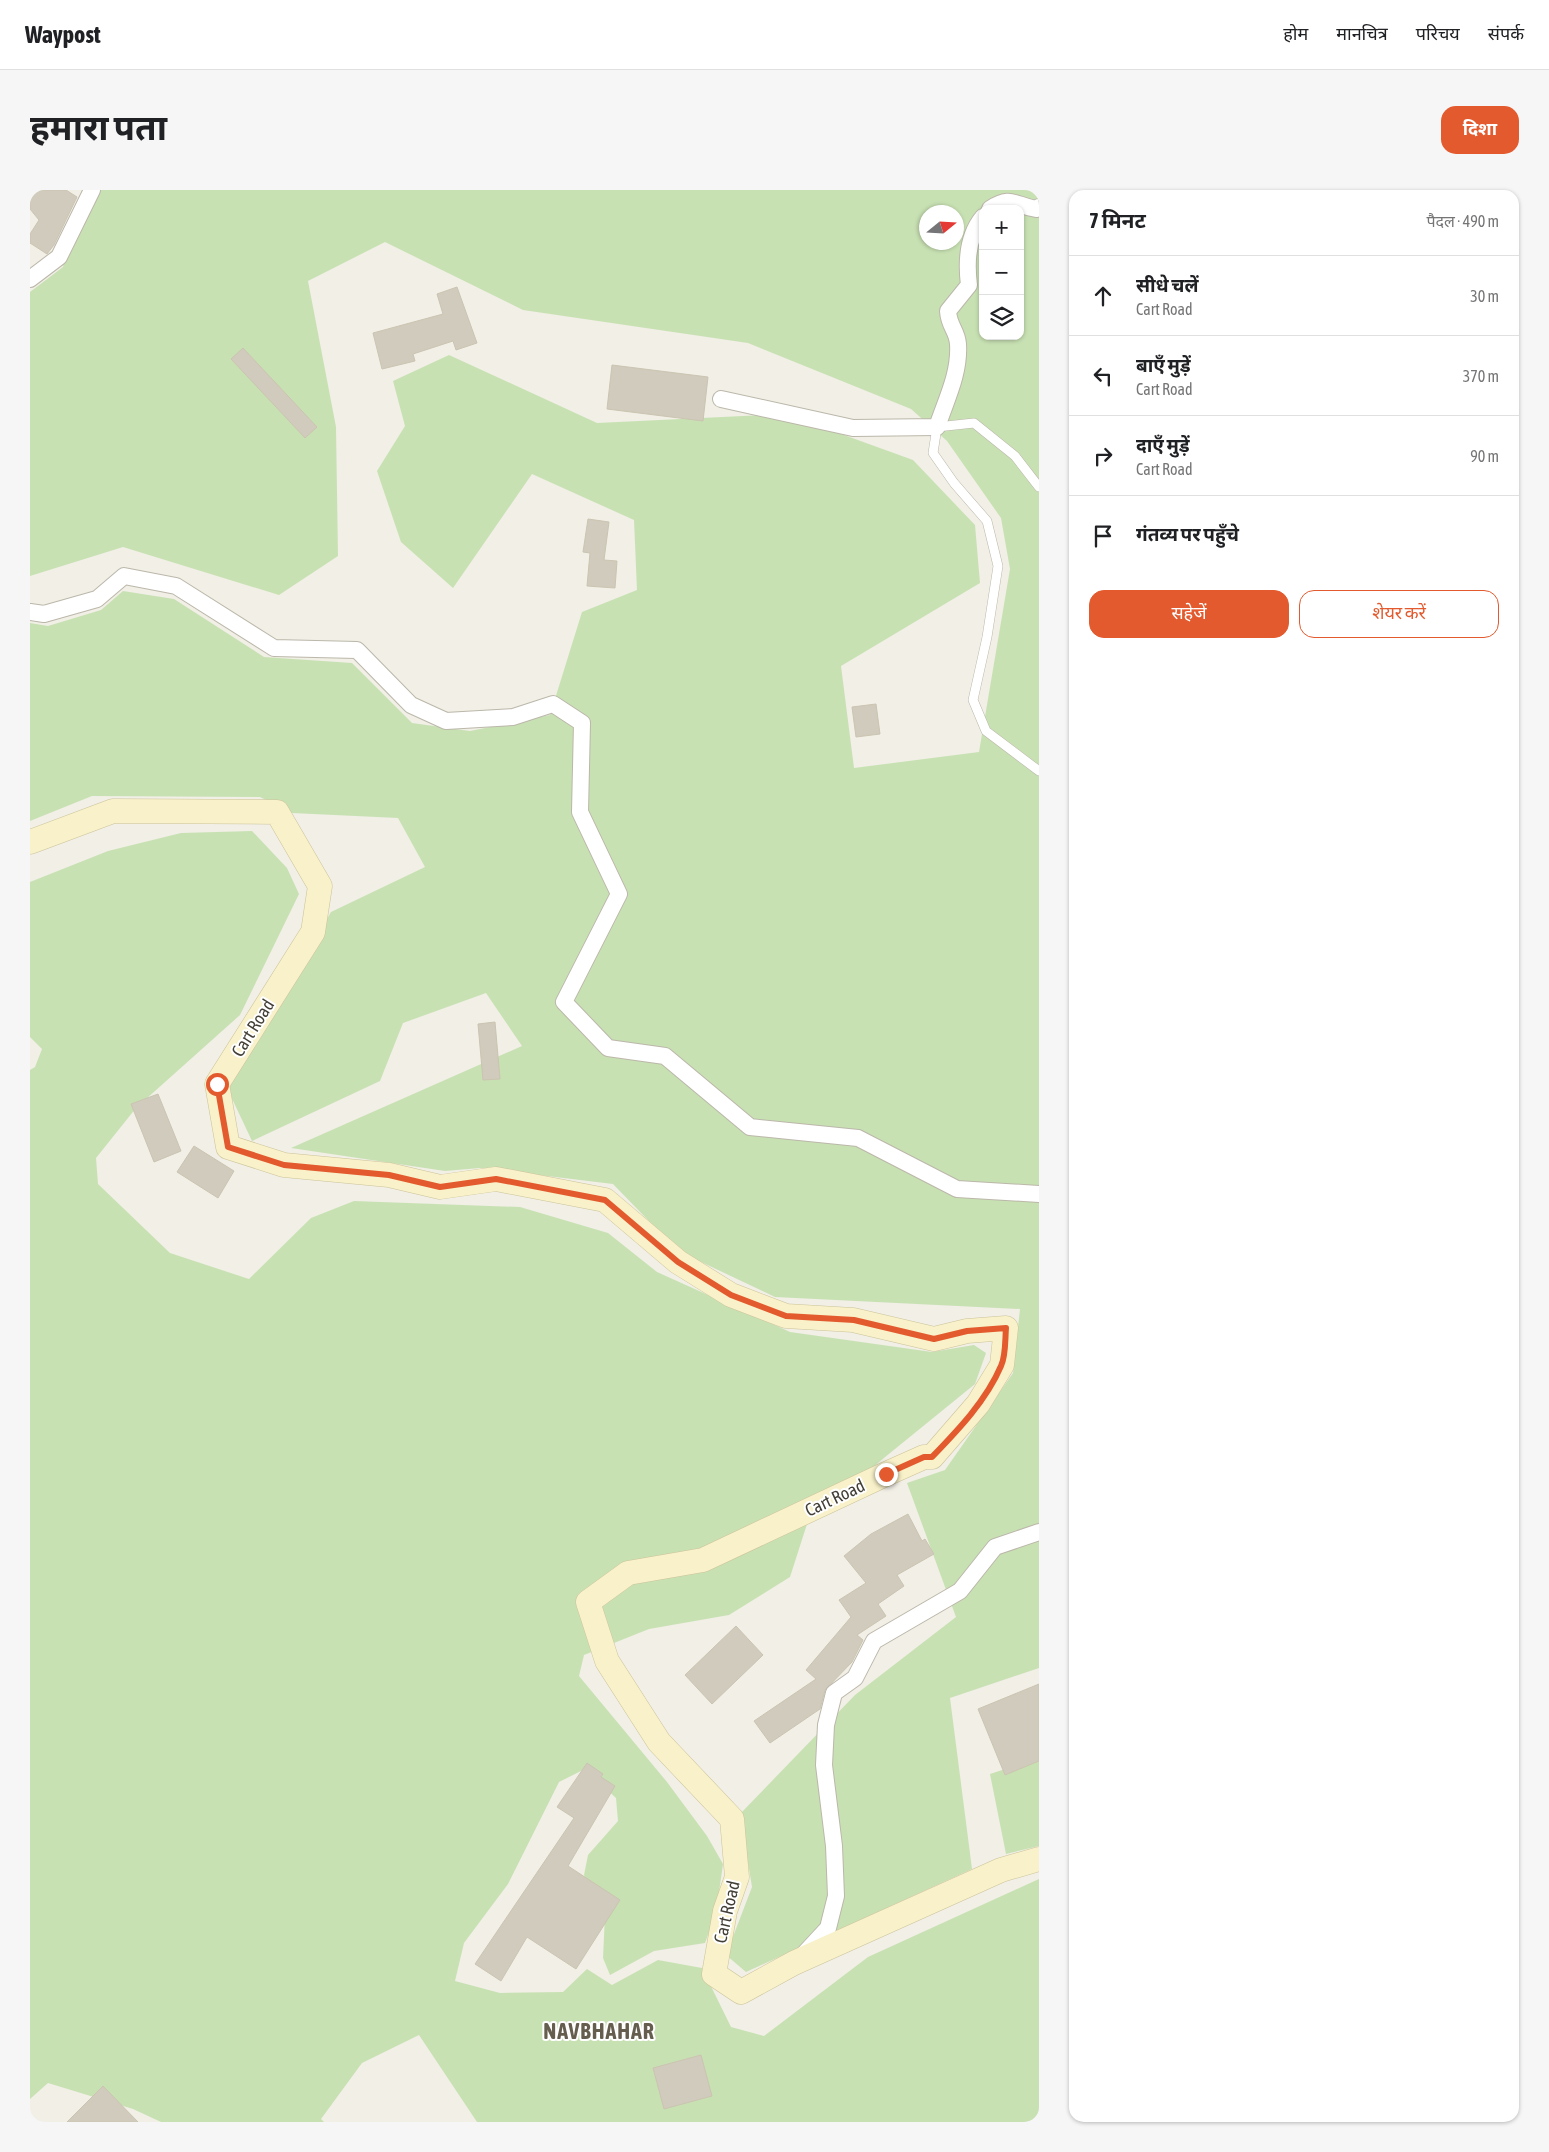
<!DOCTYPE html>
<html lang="hi">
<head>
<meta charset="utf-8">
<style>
	body { margin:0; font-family:"Asap Condensed","Noto Sans Devanagari",sans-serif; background:#f6f6f6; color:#202124 }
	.controls { position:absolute; right:15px; top:15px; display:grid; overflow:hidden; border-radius:10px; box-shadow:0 1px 4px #0004 }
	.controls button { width:45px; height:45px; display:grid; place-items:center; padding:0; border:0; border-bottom:1px solid #e0e0e0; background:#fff; color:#202124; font:25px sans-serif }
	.compass { position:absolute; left:889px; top:15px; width:45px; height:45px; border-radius:50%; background:#fff; box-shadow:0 1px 4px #0004; rotate:72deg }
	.stop { position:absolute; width:15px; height:15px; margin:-11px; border:4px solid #e25a2d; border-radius:50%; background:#fff }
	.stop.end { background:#e25a2d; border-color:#fff; box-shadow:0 1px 5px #0008 }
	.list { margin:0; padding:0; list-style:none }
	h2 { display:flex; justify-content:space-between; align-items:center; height:65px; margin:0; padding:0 20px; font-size:21px }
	h2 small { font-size:16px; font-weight:400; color:#757577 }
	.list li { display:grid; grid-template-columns:32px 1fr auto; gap:15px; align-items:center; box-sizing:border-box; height:80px; padding:0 20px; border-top:1px solid #e0e0e0 }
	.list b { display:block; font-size:19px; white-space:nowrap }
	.list p { margin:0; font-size:16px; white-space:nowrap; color:#757577 }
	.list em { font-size:16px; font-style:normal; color:#757577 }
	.actions { display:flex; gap:10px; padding:15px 20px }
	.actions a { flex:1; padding:11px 0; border:1px solid #e25a2d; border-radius:15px; text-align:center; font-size:18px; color:#e25a2d }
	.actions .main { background:#e25a2d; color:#fff }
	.icon { flex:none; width:28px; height:28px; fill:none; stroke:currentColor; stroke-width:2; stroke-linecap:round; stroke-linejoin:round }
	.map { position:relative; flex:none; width:1009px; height:1932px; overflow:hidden; border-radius:15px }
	header { display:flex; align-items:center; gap:30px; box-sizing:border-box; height:70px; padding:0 25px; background:#fff; border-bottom:1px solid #e0e0e0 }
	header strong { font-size:24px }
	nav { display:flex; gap:28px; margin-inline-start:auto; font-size:18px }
	.intro { display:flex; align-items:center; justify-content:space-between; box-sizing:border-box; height:120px; padding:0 30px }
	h1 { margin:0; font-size:35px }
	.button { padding:12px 22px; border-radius:15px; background:#e25a2d; color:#fff; font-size:18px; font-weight:700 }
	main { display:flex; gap:30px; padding:0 30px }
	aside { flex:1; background:#fff; border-radius:15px; box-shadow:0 1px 4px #0004 }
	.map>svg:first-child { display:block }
	.green { fill:#c8e1b3; fill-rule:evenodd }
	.building { fill:#d1cbbd; stroke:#cbc4b1 }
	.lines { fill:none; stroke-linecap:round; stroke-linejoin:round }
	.service-casing { stroke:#bbb7aa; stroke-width:10 }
	.minor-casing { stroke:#bbb7aa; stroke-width:18 }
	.secondary-casing { stroke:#ccc39a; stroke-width:25 }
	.service { stroke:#fff; stroke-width:9 }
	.minor { stroke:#fff; stroke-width:16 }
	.secondary { stroke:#f8f1c9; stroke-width:24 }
	.route { stroke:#e25a2d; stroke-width:6 }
	.labels { text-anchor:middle; stroke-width:4; stroke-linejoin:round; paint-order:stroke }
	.street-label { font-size:18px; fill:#433f36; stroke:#fff }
	.district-label { font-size:22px; font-weight:bold; letter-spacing:1px; fill:#655e4f; stroke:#fff }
</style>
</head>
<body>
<header>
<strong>Waypost</strong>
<nav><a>होम</a><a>मानचित्र</a><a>परिचय</a><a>संपर्क</a></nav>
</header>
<div class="intro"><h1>हमारा पता</h1><a class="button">दिशा</a></div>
<main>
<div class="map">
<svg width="1009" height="1932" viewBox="0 0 1009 1932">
	<rect width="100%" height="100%" fill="#f1efe6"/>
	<!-- green -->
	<g class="green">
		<path d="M52,0H1009V1478L920,1508L942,1679L716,1782L696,1765L722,1697L710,1624L825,1505L926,1427L877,1293L915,1280L983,1183L990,1119L745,1107L648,1061L583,994L450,978L415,981L261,958L492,856L456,803L373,833L350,891L222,951L197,898L301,722L395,677L368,628L262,623L230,607L62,606L0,631V433L18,436L71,420L93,401L144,409L234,467L322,473L382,533L440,541L520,525L552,422L607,400L604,330L502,284L423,398L371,352L347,281L375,236L363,191L419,165L567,233L756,224L883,270L945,335L950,393L811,476L824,578L949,562L980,379L971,328L917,251L881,219L718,153L493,120L355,52L278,91L306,237L308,366L249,405L93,357L0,386V102L33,77ZM953,19H990V146H953ZM896,22H926V52H896Z"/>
		<polygon points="222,641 257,678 269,704 210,825 106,918 66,968 68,994 140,1063 219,1089 281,1028 324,1011 490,1017 578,1043 627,1082 760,1142 902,1162 944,1155 956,1163 945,1194 849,1272 777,1334 760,1387 699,1425 619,1439 554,1465 549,1486 637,1592 677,1646 693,1674 686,1723 675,1753 624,1761 580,1785 573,1768 575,1725 554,1685 558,1665 588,1631 586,1608 555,1579 529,1592 478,1694 434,1753 425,1791 470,1803 533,1802 557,1779 582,1795 628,1770 672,1778 701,1837 734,1846 838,1767 1009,1689 1009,1932 447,1932 389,1845 332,1873 291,1929 294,1932 131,1932 103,1919 18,1893 0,1909 0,880 5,877 12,859 0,847 0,692 78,661 151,643"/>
		<polygon points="1009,1568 1009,1656 976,1664 960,1584"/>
	</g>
	<!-- building -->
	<g class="building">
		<polygon points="0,0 36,0 47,7 24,55 17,64 0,53 0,44 9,30 0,19"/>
		<polygon points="427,97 447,153 426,160 423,151 383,164 385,171 352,179 343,143 413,124 407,104"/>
		<polygon points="213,158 287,237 275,248 201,169"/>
		<polygon points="582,175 678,187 673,231 577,219"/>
		<polygon points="558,329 579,332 574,370 587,371 585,398 557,396 560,363 553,362"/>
		<polygon points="846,514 850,544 826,547 822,517"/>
		<polygon points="465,832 470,889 453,890 448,834"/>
		<polygon points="128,904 151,961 124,972 101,914"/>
		<polygon points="164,956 204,981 188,1008 147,982"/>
		<polygon points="878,1324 892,1351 895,1349 904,1364 867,1385 874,1396 848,1414 856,1426 827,1445 833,1450 822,1472 795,1500 790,1519 740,1553 724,1531 786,1489 776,1480 821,1427 809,1410 836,1393 814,1366 841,1344"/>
		<polygon points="706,1436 733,1465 682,1514 655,1485"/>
		<polygon points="1009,1494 1009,1571 975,1585 948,1519"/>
		<polygon points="557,1573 573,1584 571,1587 585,1596 538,1676 590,1710 546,1779 497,1747 471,1791 445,1774 544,1628 527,1617"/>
		<polygon points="671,1865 682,1906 634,1919 623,1878"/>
		<polygon points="73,1896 108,1932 37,1932"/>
	</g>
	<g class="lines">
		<!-- service casing -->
		<g class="service-casing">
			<polyline id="service" points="1009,297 985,266 944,233 907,237 903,263 924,293 957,331 968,376 957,447 943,510 956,541 1009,581"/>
		</g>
		<!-- minor casing -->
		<g class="minor-casing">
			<g id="minor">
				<path d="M960,19C981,5 984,15 1006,19L1009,17"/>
				<polyline points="0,89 29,67 62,0"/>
				<path d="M691,209L823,238L907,237C916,210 930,183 928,154C927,140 919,137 918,121L939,95C936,71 937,46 953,27"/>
				<polyline points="0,422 14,424 67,409 94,386 146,396 244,458 327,460 381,515 416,531 483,527 523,514 552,533 550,622 589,704 534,812 578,858 635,866 720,937 828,948 927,999 1009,1004"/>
				<polyline points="772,1766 798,1738 806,1706 804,1656 794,1575 796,1535 804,1503 825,1488 844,1451 930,1401 965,1357 1009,1342"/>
			</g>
		</g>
		<!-- secondary casing -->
		<g class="secondary-casing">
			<polyline id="secondary" points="0,652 83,621 247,622 290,696 283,742 187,894 198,957 254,975 359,985 410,997 466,989 575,1010 648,1072 701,1105 756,1126 823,1130 904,1149 937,1141 976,1138 972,1175 948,1214 902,1267 894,1267 856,1284 673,1370 598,1383 558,1412 577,1471 629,1552 702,1629 707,1687 695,1721 684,1784 711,1802 764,1773 971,1680 1009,1669"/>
		</g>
		<!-- service -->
		<use href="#service" class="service"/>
		<!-- minor -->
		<use href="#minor" class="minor"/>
		<!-- secondary -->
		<use href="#secondary" class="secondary"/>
	</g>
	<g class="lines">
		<!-- route -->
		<path class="route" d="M187,894L198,957L254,975L359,985L410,997L466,989L575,1010L648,1072L701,1105L756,1126L824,1130L904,1149L937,1141L976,1138C975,1149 976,1166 971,1176C956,1211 928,1240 902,1267H894L856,1284"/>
	</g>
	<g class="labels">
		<!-- street labels -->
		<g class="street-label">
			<text transform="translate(223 838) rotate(-58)" y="6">Cart Road</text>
			<text transform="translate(805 1308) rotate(-25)" y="6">Cart Road</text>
			<text transform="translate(697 1722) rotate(-77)" y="6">Cart Road</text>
		</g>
		<!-- district labels -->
		<g class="district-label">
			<text x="569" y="1849">NAVBHAHAR</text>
		</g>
	</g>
</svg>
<div class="controls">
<button>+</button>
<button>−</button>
<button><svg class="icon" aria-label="layers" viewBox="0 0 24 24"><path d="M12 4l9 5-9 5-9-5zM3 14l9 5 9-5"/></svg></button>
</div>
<svg class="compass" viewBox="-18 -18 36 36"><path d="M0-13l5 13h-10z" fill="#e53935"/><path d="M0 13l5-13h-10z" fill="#757577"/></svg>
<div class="stop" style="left:187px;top:894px"></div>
<div class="stop end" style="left:856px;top:1284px"></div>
</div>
<aside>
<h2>7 मिनट<small>पैदल · 490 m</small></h2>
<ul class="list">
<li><svg class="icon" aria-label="ahead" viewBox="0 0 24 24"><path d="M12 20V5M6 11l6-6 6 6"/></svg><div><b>सीधे चलें</b><p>Cart Road</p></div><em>30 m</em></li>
<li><svg class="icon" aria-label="left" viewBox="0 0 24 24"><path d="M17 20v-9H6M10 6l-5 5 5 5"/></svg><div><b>बाएँ मुड़ें</b><p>Cart Road</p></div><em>370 m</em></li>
<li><svg class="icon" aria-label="right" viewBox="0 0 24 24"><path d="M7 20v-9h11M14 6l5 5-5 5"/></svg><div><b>दाएँ मुड़ें</b><p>Cart Road</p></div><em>90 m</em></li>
<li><svg class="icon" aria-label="arrive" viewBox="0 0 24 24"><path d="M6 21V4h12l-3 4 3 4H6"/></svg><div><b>गंतव्य पर पहुँचे</b></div></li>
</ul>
<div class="actions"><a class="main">सहेजें</a><a>शेयर करें</a></div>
</aside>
</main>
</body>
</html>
